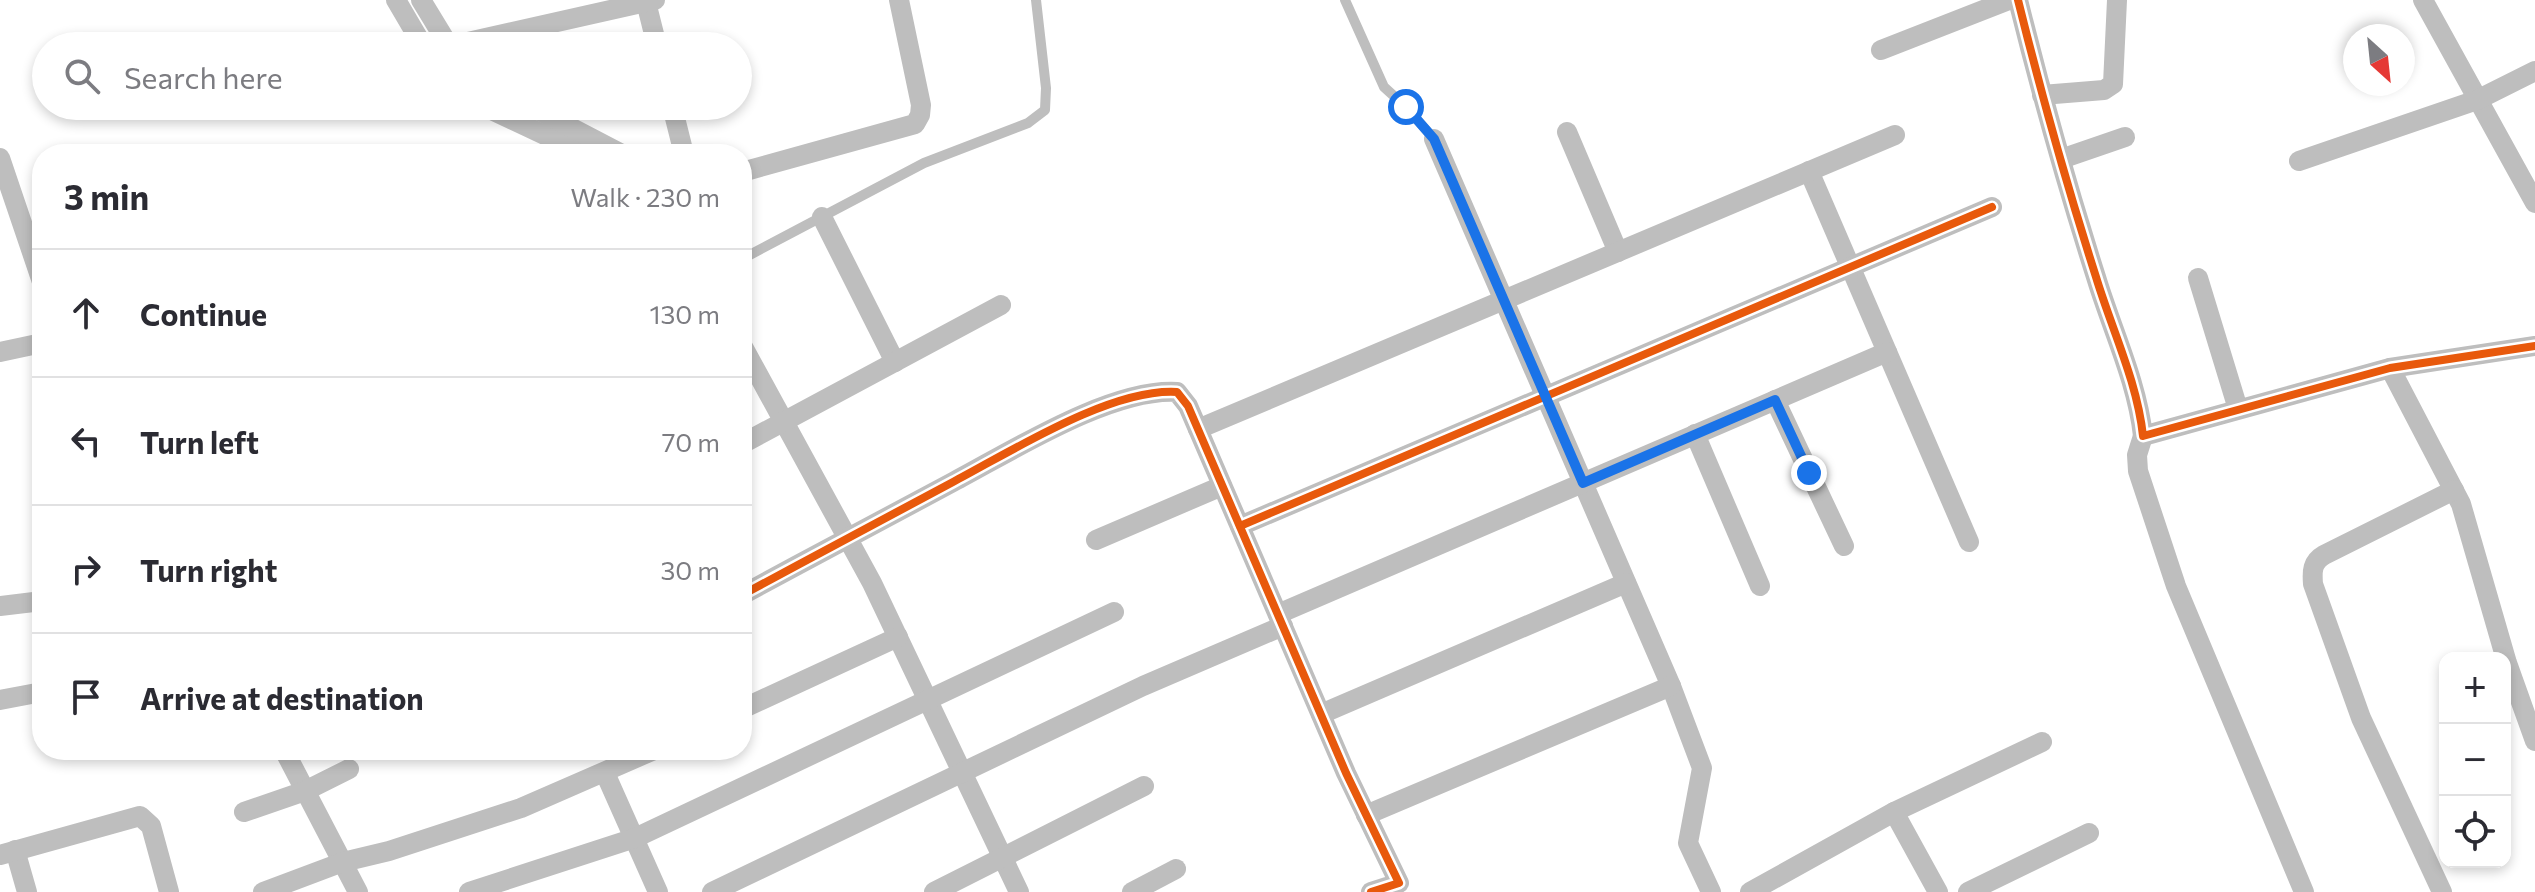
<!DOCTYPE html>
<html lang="en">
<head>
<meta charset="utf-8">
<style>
	body { margin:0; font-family:Commissioner,sans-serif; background:#f7f7f7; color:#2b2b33 }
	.controls { position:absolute; right:24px; bottom:24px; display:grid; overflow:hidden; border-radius:16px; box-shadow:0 4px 12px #0003 }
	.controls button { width:72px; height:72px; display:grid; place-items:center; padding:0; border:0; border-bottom:2px solid #e1e1e2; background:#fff; color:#2b2b33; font:40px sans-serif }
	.compass { position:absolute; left:2343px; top:24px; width:72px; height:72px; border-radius:50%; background:#fff; box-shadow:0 4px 12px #0003; rotate:153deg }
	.stop { position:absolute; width:24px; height:24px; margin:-18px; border:6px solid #1a73e8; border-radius:50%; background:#fff }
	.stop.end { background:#1a73e8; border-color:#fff; box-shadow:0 2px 8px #0008 }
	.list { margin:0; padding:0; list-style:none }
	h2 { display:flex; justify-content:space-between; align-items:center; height:104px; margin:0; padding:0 32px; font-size:34px }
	h2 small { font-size:26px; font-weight:400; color:#7c7c81 }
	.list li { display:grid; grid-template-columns:52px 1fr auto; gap:24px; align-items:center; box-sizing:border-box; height:128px; padding:0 32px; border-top:2px solid #e1e1e2 }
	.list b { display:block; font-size:30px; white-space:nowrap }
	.list em { font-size:26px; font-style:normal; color:#7c7c81 }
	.icon { flex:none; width:44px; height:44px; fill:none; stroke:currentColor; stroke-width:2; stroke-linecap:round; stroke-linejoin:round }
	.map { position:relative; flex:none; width:2535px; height:892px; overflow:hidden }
	.search { position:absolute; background:#fff; box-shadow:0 4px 12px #0003; left:32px; top:32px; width:720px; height:88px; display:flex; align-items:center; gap:20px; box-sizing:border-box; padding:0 28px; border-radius:44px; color:#7c7c81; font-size:30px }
	.panel { position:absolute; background:#fff; box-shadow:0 4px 12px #0003; left:32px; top:144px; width:720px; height:616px; border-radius:32px }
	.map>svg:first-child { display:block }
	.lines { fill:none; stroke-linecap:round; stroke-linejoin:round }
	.lane { stroke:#bebebe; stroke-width:10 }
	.street { stroke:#bebebe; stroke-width:20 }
	.cycleway-casing { stroke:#fff; stroke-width:13 }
	.cycleway { stroke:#e8590c; stroke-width:8 }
	.route { stroke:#1a73e8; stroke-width:10 }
</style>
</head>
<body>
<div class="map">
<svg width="2535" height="892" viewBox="0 0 2535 892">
	<rect width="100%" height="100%" fill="#fff"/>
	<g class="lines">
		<!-- lane -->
		<g class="lane">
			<polyline points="1345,0 1384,87 1406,107 1434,139"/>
			<polyline points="742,259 924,163 1028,123 1045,110 1046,88 1036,0"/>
		</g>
		<!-- street -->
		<g class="street">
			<polyline points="396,0 423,46"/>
			<polyline points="421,0 449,46"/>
			<path d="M2018,0C2041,93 2067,186 2096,277C2112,330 2137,381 2143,436L2390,368L2535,346"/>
			<polyline points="2423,0 2535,203"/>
			<polyline points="646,2 657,46"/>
			<polyline points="450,46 655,0"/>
			<polyline points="1881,50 2009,0"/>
			<polyline points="2042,95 2104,90 2113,84 2117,0"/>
			<polyline points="483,106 585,154"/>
			<polyline points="530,106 622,154"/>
			<polyline points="672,106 684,154"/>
			<polyline points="1567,132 1618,252"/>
			<polyline points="1434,139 1671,686 1702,768 1688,843 1711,892"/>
			<polyline points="0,158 42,282"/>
			<polyline points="2061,159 2125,137"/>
			<polyline points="2299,161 2477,100 2535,71"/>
			<polyline points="1809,171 1969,542"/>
			<polyline points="742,172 915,124 920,115 921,105 899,0"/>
			<polyline points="822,217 895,362"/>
			<polyline points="2198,278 2238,409"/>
			<polyline points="742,345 872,583 1019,892"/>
			<polyline points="0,352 42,343"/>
			<polyline points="2390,368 2461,504 2507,663 2535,741"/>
			<polyline points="1775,400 1844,546"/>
			<polyline points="1198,429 1895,135"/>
			<polyline points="1695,434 1760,586"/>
			<polyline points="2143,436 2137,455 2138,471 2176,586 2304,892"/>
			<polyline points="742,444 1001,305"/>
			<polyline points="1240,526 1992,207"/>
			<polyline points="1096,540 1222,486"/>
			<path d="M742,595C812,557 882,520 953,482C1012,451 1111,388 1177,392L1188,406L1346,773L1399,883L1371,892"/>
			<polyline points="0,606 42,601"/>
			<polyline points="1278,614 1887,352"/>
			<polyline points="0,700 42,692"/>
			<polyline points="742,709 898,637"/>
			<polyline points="1321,714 1626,583"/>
			<polyline points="284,750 358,892"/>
			<polyline points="605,773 658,892"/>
			<polyline points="244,812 305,791 349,769"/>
			<polyline points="1894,812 1938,892"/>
			<polyline points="1366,815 1671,686"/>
			<polyline points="15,850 27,892"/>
			<polyline points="0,855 140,816 151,826 169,892"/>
			<polyline points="263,892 343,862 389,851 521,808 654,750"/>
			<polyline points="469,892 635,838 1114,612"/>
			<polyline points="712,892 1143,686 1283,626"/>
			<polyline points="934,892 1144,786"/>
			<polyline points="1132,892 1176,869"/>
			<polyline points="1750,892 1894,812 2042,742"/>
			<polyline points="1968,892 2089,833"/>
			<path d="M2442,892L2361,718L2313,584C2312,571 2312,562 2324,555L2454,490"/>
		</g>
		<!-- cycleway casing -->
		<g class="cycleway-casing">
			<g id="cycleway">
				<path d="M2018,0C2041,93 2067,186 2096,277C2112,330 2137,381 2143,436L2390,368L2535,346"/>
				<polyline points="1240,526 1992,207"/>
				<path d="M742,595C812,557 882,520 953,482C1012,451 1111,388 1177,392L1188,406L1346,773L1399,883L1371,892"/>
			</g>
		</g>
		<!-- cycleway -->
		<use href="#cycleway" class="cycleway"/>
	</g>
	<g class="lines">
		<!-- route -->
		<polyline class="route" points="1406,107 1434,139 1583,483 1775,400 1809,473"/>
	</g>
</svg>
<div class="controls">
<button>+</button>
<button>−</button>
<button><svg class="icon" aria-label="locate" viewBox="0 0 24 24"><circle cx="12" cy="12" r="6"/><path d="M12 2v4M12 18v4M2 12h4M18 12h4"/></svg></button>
</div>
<svg class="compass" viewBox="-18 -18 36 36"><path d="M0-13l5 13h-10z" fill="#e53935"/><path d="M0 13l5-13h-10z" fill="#7c7c81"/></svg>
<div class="stop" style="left:1406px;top:107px"></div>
<div class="stop end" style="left:1809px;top:473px"></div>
<div class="search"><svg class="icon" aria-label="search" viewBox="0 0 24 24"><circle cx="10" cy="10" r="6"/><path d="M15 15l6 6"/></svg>Search here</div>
<section class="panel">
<h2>3 min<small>Walk · 230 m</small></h2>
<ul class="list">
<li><svg class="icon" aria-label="ahead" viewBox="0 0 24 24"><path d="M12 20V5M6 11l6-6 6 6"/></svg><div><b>Continue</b></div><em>130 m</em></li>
<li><svg class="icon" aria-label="left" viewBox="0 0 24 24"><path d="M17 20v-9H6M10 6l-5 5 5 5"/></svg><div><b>Turn left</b></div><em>70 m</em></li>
<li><svg class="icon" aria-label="right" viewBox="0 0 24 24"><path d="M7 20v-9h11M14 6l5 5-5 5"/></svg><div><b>Turn right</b></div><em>30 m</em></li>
<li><svg class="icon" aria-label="arrive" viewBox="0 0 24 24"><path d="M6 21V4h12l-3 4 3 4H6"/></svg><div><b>Arrive at destination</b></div></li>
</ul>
</section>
</div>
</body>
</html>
